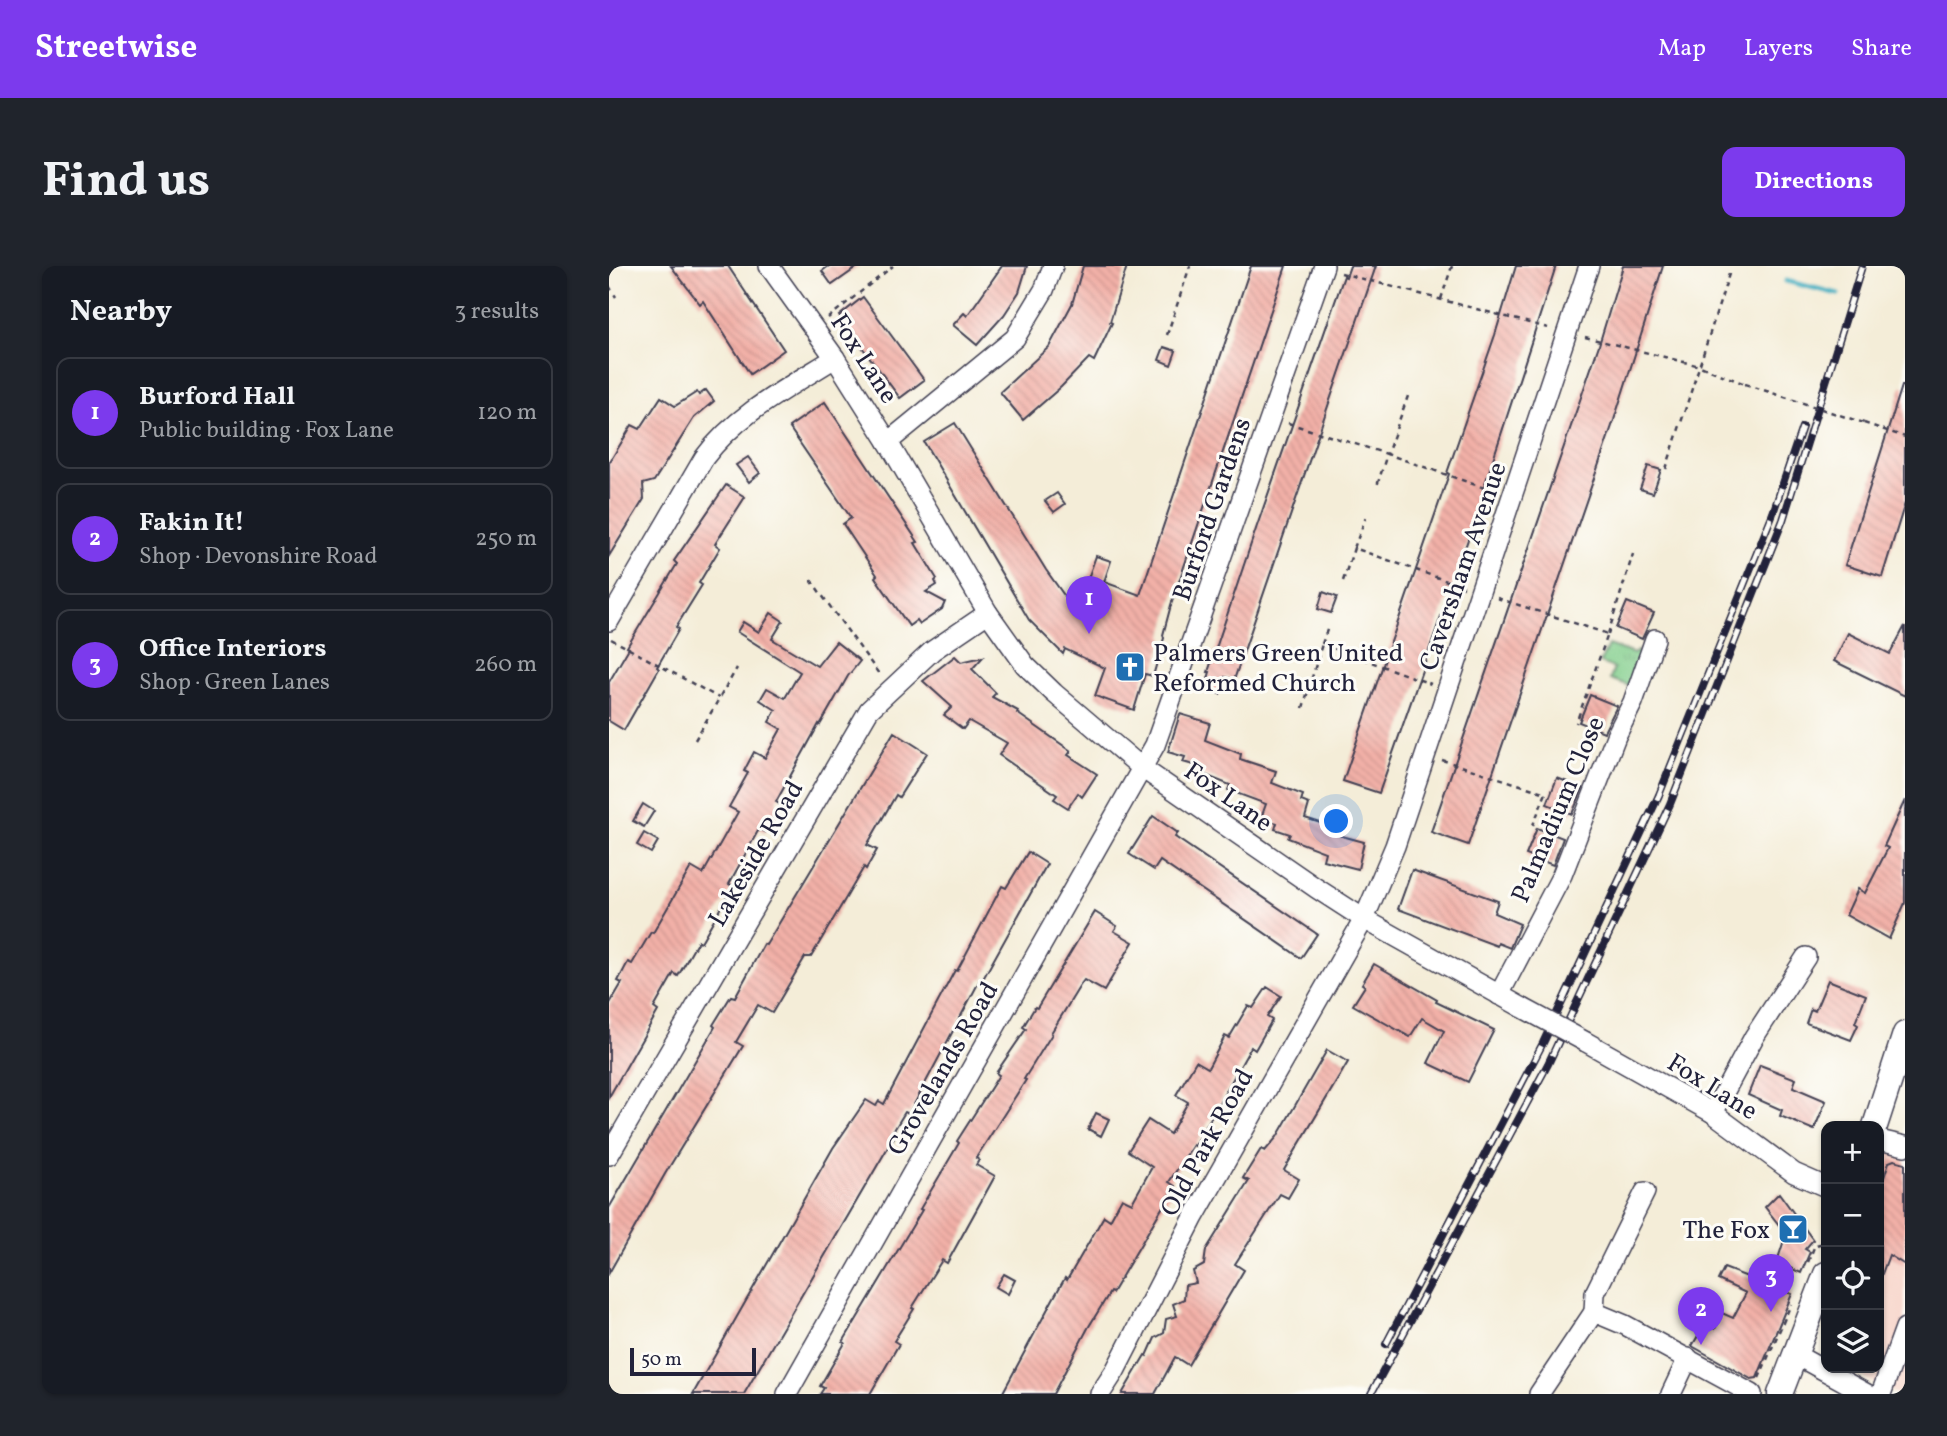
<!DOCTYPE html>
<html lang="en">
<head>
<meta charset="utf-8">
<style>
	body { margin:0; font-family:Vollkorn,serif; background:#20242c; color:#f1f3f6 }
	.controls { position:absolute; right:21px; bottom:21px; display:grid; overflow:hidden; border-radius:14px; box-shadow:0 2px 5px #0004 }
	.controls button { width:63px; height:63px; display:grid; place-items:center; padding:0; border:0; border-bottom:2px solid #363941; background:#171b24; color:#f1f3f6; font:35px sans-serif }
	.scale { position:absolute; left:21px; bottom:18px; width:126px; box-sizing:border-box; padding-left:7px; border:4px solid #22223b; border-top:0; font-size:19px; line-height:24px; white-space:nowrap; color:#22223b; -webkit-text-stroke:5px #fdfcf7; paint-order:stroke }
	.you { position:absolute; left:728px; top:556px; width:24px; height:24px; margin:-18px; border:5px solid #fff; border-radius:50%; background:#1a73e8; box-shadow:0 0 0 10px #1a73e833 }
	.badge { display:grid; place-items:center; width:46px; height:46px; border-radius:50%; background:#7c3aed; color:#fff; font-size:23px; font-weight:700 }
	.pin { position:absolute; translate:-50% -58px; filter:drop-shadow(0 2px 4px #0008) }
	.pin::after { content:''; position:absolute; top:37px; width:24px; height:21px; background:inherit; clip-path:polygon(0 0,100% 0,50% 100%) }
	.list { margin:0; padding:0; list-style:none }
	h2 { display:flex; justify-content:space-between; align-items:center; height:91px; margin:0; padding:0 28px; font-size:30px }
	h2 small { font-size:23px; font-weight:400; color:#9ea1a6 }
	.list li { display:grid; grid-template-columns:46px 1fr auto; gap:21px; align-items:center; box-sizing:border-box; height:112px; margin:0 14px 14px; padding:0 14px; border:2px solid #363941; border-radius:14px }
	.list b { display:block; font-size:26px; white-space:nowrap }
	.list p { margin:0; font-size:23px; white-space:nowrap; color:#9ea1a6 }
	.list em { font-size:23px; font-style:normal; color:#9ea1a6 }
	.icon { flex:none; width:38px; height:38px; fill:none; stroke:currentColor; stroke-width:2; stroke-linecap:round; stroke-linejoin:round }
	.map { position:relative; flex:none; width:1296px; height:1128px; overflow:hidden; border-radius:14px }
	header { display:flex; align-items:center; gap:42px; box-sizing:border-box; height:98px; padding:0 35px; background:#7c3aed; color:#fff }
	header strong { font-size:33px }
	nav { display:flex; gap:38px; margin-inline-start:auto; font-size:24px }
	.intro { display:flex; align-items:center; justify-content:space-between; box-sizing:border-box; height:168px; padding:0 42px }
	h1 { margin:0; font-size:49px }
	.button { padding:18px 32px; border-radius:14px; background:#7c3aed; color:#fff; font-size:24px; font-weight:700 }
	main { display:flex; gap:42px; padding:0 42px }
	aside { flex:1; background:#171b24; border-radius:14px; box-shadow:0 2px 5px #0004 }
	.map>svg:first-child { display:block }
	.built { fill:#f7d1c6 }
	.grass { fill:url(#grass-tufts); stroke:#527864; stroke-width:2 }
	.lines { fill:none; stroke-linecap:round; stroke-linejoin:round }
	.stream { stroke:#44b1c2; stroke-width:5 }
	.building { fill:url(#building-back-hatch) }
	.minor-casing { stroke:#424053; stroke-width:22 }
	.major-casing { stroke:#424053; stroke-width:27 }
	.path { stroke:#424053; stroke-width:2.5; stroke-dasharray:5 5; stroke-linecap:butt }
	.minor { stroke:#fff; stroke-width:19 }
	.major { stroke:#fff; stroke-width:24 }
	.rail-casing { stroke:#22223b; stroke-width:8 }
	.rail { stroke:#fdfcf7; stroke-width:5; stroke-dasharray:16; stroke-linecap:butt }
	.minor-bridge-casing { stroke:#424053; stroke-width:22; stroke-linecap:butt }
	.path-bridge { stroke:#424053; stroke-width:2.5; stroke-dasharray:5 5; stroke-linecap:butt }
	.minor-bridge { stroke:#fff; stroke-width:19 }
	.labels { text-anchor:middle; stroke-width:6; stroke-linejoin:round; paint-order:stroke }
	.street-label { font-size:26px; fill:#22223b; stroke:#fdfcf7 }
	.poi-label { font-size:26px; fill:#22223b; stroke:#fdfcf7; text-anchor:start }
</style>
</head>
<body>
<header>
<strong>Streetwise</strong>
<nav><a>Map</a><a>Layers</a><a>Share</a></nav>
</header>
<div class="intro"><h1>Find us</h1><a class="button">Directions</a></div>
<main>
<aside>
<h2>Nearby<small>3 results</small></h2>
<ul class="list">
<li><span class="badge">1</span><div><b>Burford Hall</b><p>Public building · Fox Lane</p></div><em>120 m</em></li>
<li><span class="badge">2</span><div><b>Fakin It!</b><p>Shop · Devonshire Road</p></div><em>250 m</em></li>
<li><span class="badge">3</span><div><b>Office Interiors</b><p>Shop · Green Lanes</p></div><em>260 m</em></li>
</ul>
</aside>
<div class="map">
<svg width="1296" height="1128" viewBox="0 0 1296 1128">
	<defs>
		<pattern id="grass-tufts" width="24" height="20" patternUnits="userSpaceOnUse" patternTransform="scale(1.75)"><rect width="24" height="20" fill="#82ce8c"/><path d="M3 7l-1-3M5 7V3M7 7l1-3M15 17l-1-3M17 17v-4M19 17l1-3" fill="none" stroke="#70b17a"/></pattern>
		<pattern id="building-back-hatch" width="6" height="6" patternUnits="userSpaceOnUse" patternTransform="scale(1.75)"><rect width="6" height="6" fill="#f2b0a7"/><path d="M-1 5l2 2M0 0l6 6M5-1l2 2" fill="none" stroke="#cf9791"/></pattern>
	</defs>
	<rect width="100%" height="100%" fill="#fdfcf7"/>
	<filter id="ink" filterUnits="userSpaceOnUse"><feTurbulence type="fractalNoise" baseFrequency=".0143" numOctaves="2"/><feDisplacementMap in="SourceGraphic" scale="14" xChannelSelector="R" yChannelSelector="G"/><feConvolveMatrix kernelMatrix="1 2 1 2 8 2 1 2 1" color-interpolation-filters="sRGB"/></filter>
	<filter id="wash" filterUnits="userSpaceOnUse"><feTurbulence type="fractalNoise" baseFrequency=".00686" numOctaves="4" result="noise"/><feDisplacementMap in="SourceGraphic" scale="28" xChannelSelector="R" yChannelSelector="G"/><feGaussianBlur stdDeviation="1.57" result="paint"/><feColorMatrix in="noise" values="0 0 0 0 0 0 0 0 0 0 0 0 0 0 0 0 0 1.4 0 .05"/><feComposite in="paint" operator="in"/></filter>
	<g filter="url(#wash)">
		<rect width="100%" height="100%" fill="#f4edd8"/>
		<!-- built -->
		<polygon class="built" points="1277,884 1296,888 1296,1128 1288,1128 1234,1102 1270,1102 1270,907"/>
		<!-- grass -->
		<polygon class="grass" points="999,379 1025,388 1028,385 1035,392 1023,421 1001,413 1005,402 991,397"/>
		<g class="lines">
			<!-- stream -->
			<polyline class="stream" points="1177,15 1229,28"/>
		</g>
		<g id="blocks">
			<!-- building -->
			<g class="building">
				<polygon points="62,0 119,0 175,84 141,108 94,35 91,38"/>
				<polygon points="220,0 250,0 223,19 213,5"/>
				<polygon points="393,0 418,0 410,26 395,49 368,79 344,59 355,47 358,50"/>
				<polygon points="474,0 518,0 501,56 503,57 485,95 480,92 452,121 414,154 391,126 440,81 463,38"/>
				<polygon points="642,0 677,0 562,339 554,369 555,372 544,410 536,408 525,444 486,430 496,402 456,383 454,388 420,354 315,176 346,157 437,304 467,346 487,290 502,295 495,316 531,329"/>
				<polygon points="741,0 767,0 625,414 616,411 611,428 596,423 601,406 599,406 648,260 735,10 737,11"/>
				<polygon points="907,0 947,0 874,224 876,225 770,527 734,515 840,208 838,207 886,69"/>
				<polygon points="1014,0 1054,0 1005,154 859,579 822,566 990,79"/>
				<polygon points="254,31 315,114 291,132 230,50"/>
				<polygon points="555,81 567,85 562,99 550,94"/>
				<polygon points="1293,120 1296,120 1296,237 1273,311 1236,299"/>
				<polygon points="97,124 105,135 85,152 45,215 34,218 35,233 0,290 0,197 23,159 31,163 52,131 66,140 88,126 90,129"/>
				<polygon points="216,136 309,276 306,277 328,313 326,315 328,319 317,326 336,336 333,343 311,358 308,354 300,360 266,311 268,309 234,258 242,252 180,161"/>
				<polygon points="139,191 151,207 140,216 127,199"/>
				<polygon points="1039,200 1052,204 1044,227 1031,223"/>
				<polygon points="117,219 136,231 106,278 111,282 90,317 93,319 67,361 70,363 48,401 50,403 15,464 0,455 0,416 20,382 18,381 68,298 65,295"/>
				<polygon points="448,227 456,238 445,246 436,235"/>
				<polygon points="714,326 728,331 722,347 709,343"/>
				<polygon points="1018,336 1045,347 1033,373 1007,362"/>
				<polygon points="162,347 174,355 163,373 208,400 227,376 251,395 239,410 211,459 210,458 167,536 172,539 156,566 150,563 120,618 124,620 92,676 89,675 69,710 65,707 45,742 49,745 0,831 0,739 13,717 9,715 19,696 23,698 42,666 44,667 82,601 94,608 129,546 120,541 139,507 135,505 145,486 156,492 172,463 160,456 167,444 151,434 158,422 176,432 191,406 128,366 134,356 150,366"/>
				<polygon points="1296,360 1296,430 1225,395 1239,367 1281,388"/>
				<polygon points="346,390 352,396 374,391 363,403 387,427 383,431 409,445 408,447 462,485 459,489 488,508 473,531 469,527 459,542 445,533 448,529 390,489 398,477 360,455 354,463 335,449 343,441 314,415"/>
				<polygon points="981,429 1008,440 995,466 970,456"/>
				<polygon points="571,448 601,457 596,474 632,488 631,493 667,505 663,517 694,529 692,535 700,538 696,552 724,561 722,567 755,576 749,603 714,594 716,586 679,572 681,568 666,563 668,557 652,552 657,538 619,524 621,519 586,505 588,500 574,496 576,491 559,486"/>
				<polygon points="285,466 318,487 290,531 287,529 258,579 268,584 257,603 255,601 202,691 196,691 163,747 149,739 127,776 134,780 56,908 0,1007 0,942 106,761 104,759 122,730 126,731 155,678 157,679"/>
				<polygon points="948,512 974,522 963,548 938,538"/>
				<polygon points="1296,534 1296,637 1280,673 1237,649 1249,623 1256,627 1279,582 1275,580"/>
				<polygon points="34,538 45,545 35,561 24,555"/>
				<polygon points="544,550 569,567 566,571 708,668 692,692 551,595 545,604 520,588"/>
				<polygon points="928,562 954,572 944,599 917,589"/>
				<polygon points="35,567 49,575 42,587 28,579"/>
				<polygon points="419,586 438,598 374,713 372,712 300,848 296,846 282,869 285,871 135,1128 84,1128 224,882 257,834 267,840 270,835 275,838 346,704 348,705 393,620 397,622"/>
				<polygon points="803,604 889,635 885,647 911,658 901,682 889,677 888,680 789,643"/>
				<polygon points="486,646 508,660 505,665 524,676 495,725 475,714 472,718 442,767 443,768 415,813 417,814 367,892 370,894 367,899 386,910 338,997 333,994 303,1042 305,1043 285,1075 290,1078 261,1128 211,1128 215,1122 211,1120 236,1077 234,1076 313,944 311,943 350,877 348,875 390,809 387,807 417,763 414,761 426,741 428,742"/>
				<polygon points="765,698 828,734 827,736 885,764 859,816 819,797 835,765 813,752 801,771 744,739 756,720 753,718"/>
				<polygon points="1219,714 1257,729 1246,757 1249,759 1242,774 1197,757 1202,743 1206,745"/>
				<polygon points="658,721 672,730 658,751 663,754 646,784 642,781 586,880 584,879 560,916 566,920 503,1027 501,1026 479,1062 444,1128 393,1128 444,1033 456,1012 458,1014 495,950 501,954 513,932 523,937 543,901 519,885 539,854 561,868 579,836 567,829 587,795 599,802 616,770 620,772 639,740 644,742"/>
				<polygon points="718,784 739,796 675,904 690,913 679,932 671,928 626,998 635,1004 579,1099 566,1091 546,1128 513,1128 536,1089 538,1090 546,1072 555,1067 557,1053 568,1050 564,1038 575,1033 576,1019 587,1017 584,1005 595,999 597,984 640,915 634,912 652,883 656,885 668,871"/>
				<polygon points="1151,799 1187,813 1184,821 1217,835 1205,864 1171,850 1173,844 1139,829"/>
				<polygon points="487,847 500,853 492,870 479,863"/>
				<polygon points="1285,894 1296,897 1296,999 1280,989 1271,1013 1270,927 1280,896"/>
				<polygon points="1170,927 1204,974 1196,983 1201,986 1192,1007 1168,996 1177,968 1156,941"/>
				<polygon points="1115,1002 1183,1028 1148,1112 1142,1113 1083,1080 1096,1058 1106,1063 1113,1047 1124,1052 1137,1027 1109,1014"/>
				<polygon points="395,1008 406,1014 399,1028 387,1021"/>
			</g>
		</g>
	</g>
	<g filter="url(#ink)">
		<use href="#blocks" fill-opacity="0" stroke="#424053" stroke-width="2"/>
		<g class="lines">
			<!-- minor casing -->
			<g class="minor-casing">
				<g id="minor">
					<polyline points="160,0 226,92 279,176 379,347 416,399 445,427 533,502 707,622 755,653 914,742"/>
					<polyline points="279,176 406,72 435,24 444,0"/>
					<path d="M0,355L95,192C127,148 180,121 226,92"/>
					<polyline points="890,729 953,609 1007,470 1024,436 1046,373"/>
					<polyline points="977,776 1104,847 1185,907 1217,921"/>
					<polyline points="1104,847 1145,771 1197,691"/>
					<polyline points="1270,874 1296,880"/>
					<polyline points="0,889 260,444 323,385 379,347"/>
					<polyline points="985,1046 986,1027 1036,926"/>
					<polyline points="1187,1089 1258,1128"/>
					<polyline points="178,1128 546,479 715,0"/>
					<polyline points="491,1128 506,1105 585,951 755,653 786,580 980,0"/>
					<polyline points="930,1128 985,1046 1016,1059 1143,1128"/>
					<polyline points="1062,1128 1079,1092"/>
					<polyline points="1272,1128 1296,1062"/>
				</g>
			</g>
			<!-- major casing -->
			<g class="major-casing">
				<g id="major">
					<polyline points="1266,860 1296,768"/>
					<polyline points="1171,1128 1217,1008"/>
				</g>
			</g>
			<!-- path -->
			<g class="path">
				<polyline points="732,7 939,62"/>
				<polyline points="0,20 7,31"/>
				<polyline points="832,33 843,0"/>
				<polyline points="219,52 284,0"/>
				<polyline points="558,69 581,0"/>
				<polyline points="976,71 1091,100 1136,118"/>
				<polyline points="799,130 778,188 887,226"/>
				<polyline points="679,157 778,188 768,220"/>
				<polyline points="1255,157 1296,171"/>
				<polyline points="1057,203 1121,5"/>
				<polyline points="745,282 757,251"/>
				<polyline points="202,314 270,408"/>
				<polyline points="734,315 745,282 855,321"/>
				<polyline points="888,332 999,368 967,457"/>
				<polyline points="999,368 1024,288"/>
				<polyline points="2,373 110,432"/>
				<polyline points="713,378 719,361"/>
				<polyline points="694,442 713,378 822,418"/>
				<polyline points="86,474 128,402"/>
				<polyline points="833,494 937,527 924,559"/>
				<polyline points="1199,996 1206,979 1217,977"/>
				<polyline points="1150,1112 1182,1038"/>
			</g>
			<!-- minor -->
			<use href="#minor" class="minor"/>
			<!-- major -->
			<use href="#major" class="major"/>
			<!-- rail casing -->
			<g class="rail-casing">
				<g id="rail">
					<polyline points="777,1078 934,777 1050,529 1164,247 1193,161"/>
					<polyline points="762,1128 939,798 1061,538 1174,254 1253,0"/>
				</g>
			</g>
			<!-- rail -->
			<use href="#rail" class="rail"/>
			<!-- minor-bridge casing -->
			<g class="minor-bridge-casing">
				<polyline id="minor-bridge" points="914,742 977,776"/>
			</g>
			<!-- path-bridge -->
			<polyline class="path-bridge" points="1136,118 1255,157"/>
			<!-- minor-bridge -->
			<use href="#minor-bridge" class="minor-bridge"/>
		</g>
	</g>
	<!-- icons -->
	<defs>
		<g id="church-square" transform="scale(1.575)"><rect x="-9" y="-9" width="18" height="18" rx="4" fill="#1f6fb2" stroke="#fdfcf7"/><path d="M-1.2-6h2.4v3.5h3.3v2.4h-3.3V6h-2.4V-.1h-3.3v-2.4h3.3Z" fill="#fff"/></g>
		<g id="bar-square" transform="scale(1.575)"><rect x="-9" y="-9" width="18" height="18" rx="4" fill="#1f6fb2" stroke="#fdfcf7"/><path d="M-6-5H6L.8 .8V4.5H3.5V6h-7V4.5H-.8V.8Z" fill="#fff"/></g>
	</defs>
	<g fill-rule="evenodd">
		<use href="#church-square" x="521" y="401"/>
		<use href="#bar-square" x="1184" y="963"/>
	</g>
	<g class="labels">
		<!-- street labels -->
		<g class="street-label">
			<text transform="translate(256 92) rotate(57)" y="9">Fox Lane</text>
			<text transform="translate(602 243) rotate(-71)" y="9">Burford Gardens</text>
			<text transform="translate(853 300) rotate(-71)" y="9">Caversham Avenue</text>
			<text transform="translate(620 530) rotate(35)" y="9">Fox Lane</text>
			<text transform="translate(948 543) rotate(-67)" y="9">Palmadium Close</text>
			<text transform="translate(146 587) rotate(-60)" y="9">Lakeside Road</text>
			<text transform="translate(333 802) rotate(-60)" y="9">Grovelands Road</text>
			<text transform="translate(1104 820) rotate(32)" y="9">Fox Lane</text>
			<text transform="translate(597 876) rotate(-61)" y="9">Old Park Road</text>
		</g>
		<!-- poi labels -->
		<g class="poi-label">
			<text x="544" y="395">Palmers Green United<tspan x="544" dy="30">Reformed Church</tspan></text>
			<text x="1161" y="972" text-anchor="end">The Fox</text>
		</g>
	</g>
</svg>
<div class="controls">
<button>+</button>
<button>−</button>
<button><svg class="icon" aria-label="locate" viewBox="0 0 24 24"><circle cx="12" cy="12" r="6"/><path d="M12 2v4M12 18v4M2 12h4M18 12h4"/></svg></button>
<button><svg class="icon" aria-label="layers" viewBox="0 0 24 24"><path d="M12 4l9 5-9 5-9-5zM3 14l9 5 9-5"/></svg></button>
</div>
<div class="scale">50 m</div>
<div class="you"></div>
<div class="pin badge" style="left:480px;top:368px">1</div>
<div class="pin badge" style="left:1092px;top:1079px">2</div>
<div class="pin badge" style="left:1162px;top:1046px">3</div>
</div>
</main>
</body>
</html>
